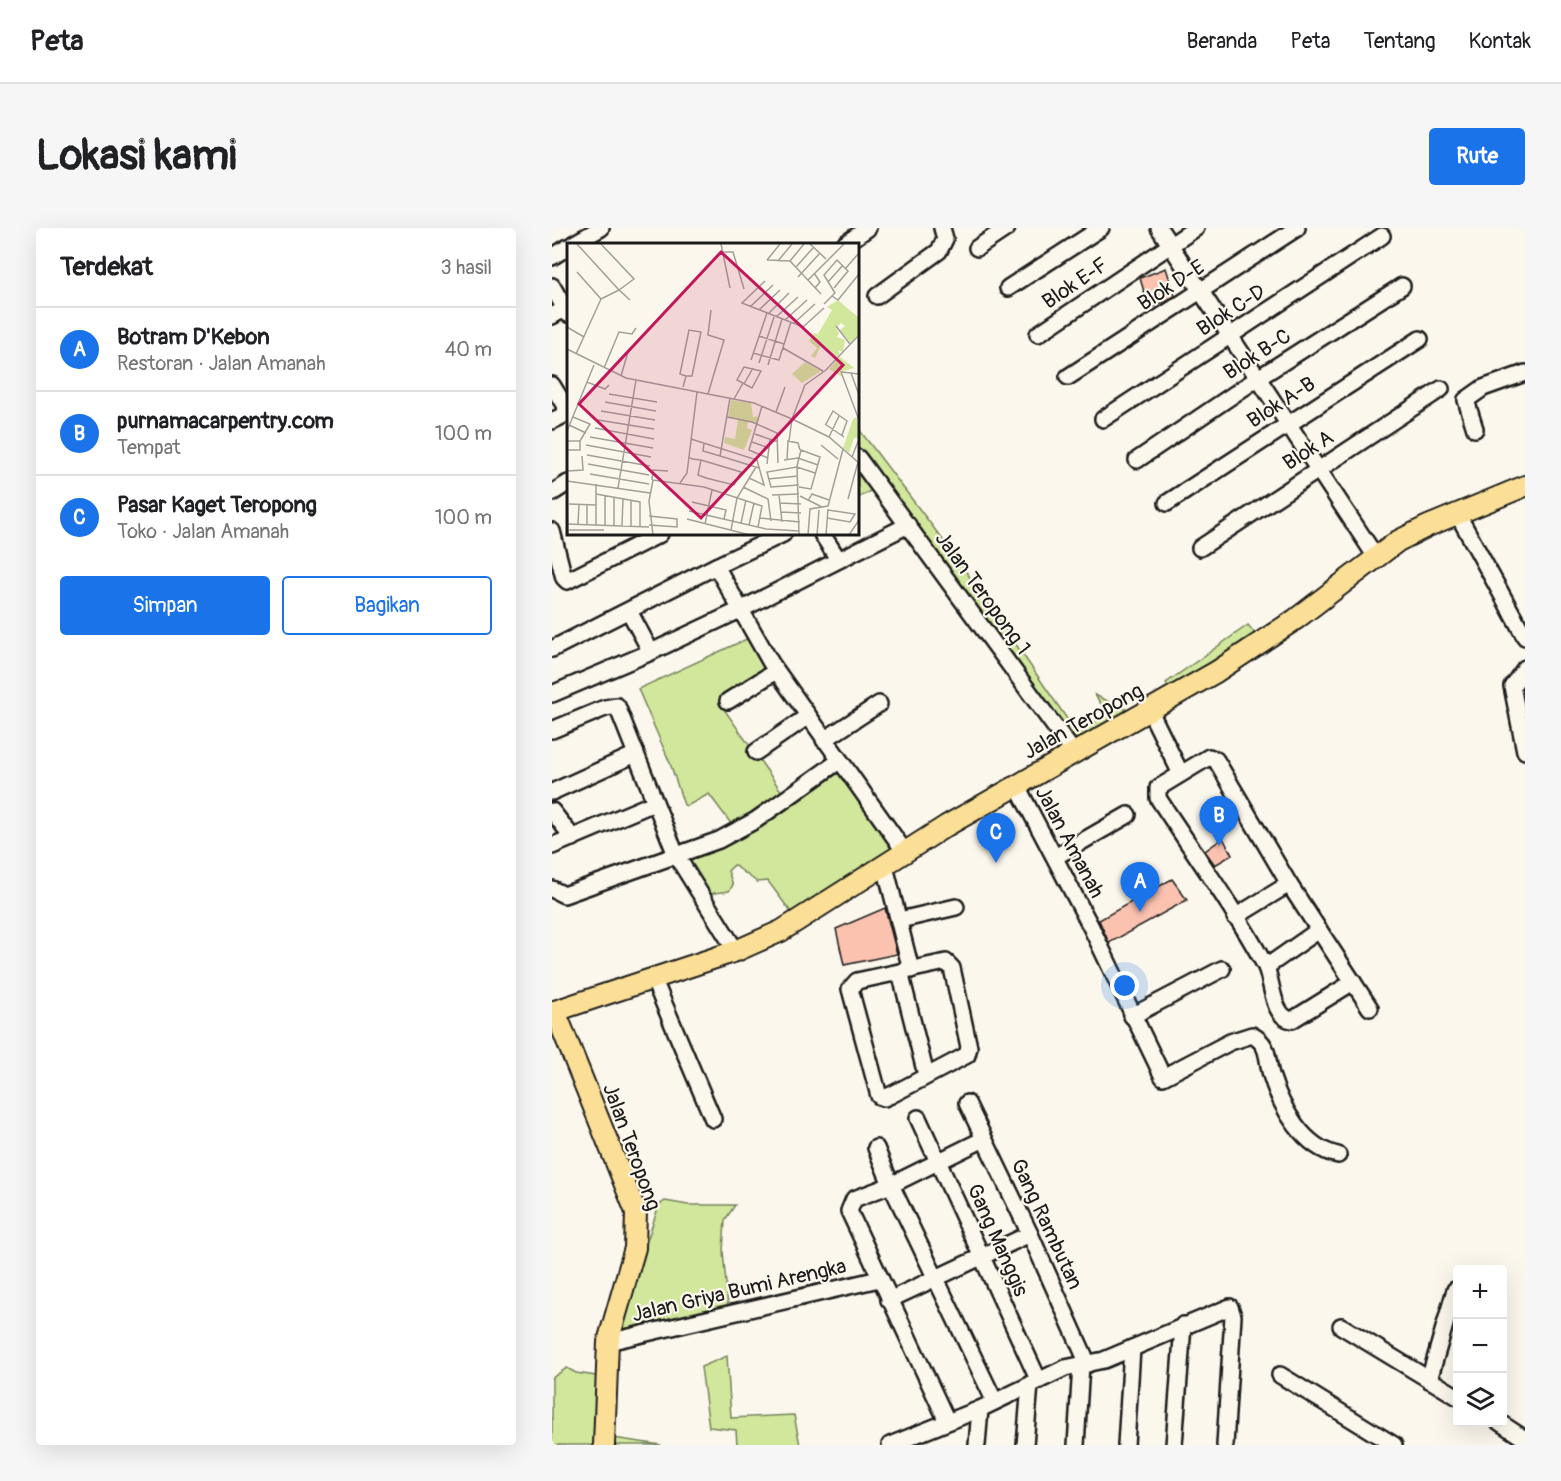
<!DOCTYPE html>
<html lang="id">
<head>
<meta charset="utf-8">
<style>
	body { margin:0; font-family:Pangolin,sans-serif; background:#f6f6f6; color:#202124 }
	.controls { position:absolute; right:18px; bottom:18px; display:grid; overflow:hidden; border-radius:6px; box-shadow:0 6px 24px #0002 }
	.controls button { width:54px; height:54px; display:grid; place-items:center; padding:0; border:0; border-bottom:2px solid #e0e0e0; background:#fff; color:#202124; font:30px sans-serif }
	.you { position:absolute; left:573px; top:758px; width:21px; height:21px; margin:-15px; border:4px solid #fff; border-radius:50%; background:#1a73e8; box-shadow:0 0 0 9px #1a73e833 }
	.badge { display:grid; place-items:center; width:39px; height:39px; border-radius:50%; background:#1a73e8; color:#fff; font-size:20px; font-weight:700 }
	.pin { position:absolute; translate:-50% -50px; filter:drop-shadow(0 2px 3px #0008) }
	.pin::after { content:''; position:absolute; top:32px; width:21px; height:18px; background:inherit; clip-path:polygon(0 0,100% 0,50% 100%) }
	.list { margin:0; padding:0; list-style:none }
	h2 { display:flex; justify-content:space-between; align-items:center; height:78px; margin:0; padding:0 24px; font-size:26px }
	h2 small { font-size:20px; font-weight:400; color:#757577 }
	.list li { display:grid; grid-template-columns:39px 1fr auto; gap:18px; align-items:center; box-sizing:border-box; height:84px; padding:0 24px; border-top:2px solid #e0e0e0 }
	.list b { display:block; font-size:22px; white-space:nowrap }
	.list p { margin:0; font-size:20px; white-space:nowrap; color:#757577 }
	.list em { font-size:20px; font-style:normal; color:#757577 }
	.actions { display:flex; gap:12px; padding:18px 24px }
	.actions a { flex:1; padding:14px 0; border:2px solid #1a73e8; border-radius:6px; text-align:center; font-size:21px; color:#1a73e8 }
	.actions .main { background:#1a73e8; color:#fff }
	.icon { flex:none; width:33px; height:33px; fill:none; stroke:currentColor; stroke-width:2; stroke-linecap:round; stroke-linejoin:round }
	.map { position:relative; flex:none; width:973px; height:1217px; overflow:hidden; border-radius:6px }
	header { display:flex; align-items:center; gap:36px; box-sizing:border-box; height:84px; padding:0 30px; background:#fff; border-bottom:2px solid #e0e0e0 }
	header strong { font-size:28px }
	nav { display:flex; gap:33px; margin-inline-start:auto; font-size:21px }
	.intro { display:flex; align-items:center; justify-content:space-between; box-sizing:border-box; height:144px; padding:0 36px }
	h1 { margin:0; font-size:42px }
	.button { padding:15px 27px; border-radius:6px; background:#1a73e8; color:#fff; font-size:21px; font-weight:700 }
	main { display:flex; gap:36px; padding:0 36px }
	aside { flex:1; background:#fff; border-radius:6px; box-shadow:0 6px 24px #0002 }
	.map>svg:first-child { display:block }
	.green { fill:#d1e79c; stroke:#76825c; stroke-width:1.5 }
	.building { fill:#fbc2b0; stroke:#1c1c1c; stroke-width:1.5 }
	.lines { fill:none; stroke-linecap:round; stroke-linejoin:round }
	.minor-casing { stroke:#1c1c1c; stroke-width:20 }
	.major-casing { stroke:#1c1c1c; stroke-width:24 }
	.minor { stroke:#fbf7ec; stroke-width:15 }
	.major { stroke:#fbdf96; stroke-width:20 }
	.labels { text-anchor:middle; stroke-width:4.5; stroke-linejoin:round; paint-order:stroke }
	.street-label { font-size:21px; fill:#1c1c1c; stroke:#fbf7ec }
	.inset-road { fill:none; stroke:#a29f99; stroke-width:1.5 }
	.view { fill:#c2185b; fill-opacity:0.15; stroke:#c2185b; stroke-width:3 }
	.inset-edge { fill:none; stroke:#1c1c1c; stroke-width:3 }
</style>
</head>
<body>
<header>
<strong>Peta</strong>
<nav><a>Beranda</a><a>Peta</a><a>Tentang</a><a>Kontak</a></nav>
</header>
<div class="intro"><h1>Lokasi kami</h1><a class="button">Rute</a></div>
<main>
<aside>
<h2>Terdekat<small>3 hasil</small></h2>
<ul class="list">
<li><span class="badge">A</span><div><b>Botram D'Kebon</b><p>Restoran · Jalan Amanah</p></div><em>40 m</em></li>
<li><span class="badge">B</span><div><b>purnamacarpentry.com</b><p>Tempat</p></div><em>100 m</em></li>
<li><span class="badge">C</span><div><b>Pasar Kaget Teropong</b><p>Toko · Jalan Amanah</p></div><em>100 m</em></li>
</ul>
<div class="actions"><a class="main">Simpan</a><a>Bagikan</a></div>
</aside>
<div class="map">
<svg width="973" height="1217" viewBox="0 0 973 1217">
	<rect width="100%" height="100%" fill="#fbf7ec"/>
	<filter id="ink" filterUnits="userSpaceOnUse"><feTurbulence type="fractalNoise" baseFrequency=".0167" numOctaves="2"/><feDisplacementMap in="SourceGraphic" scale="12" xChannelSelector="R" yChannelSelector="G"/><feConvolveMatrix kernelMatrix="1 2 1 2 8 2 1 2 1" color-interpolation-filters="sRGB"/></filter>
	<g filter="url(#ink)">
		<!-- green -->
		<g class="green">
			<polygon points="306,200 406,332 524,504 556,486 543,467 578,483 520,518 306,223"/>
			<polygon points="306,240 320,262 306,270"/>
			<polygon points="696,397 705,408 618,461 614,455"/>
			<polygon points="199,409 219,441 167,474 232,567 183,601 157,566 135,578 132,577 118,535 86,461"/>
			<polygon points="285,538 313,576 342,622 244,691 216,653 205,654 182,637 176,643 181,657 177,663 156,666 129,628"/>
			<polygon points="113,973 136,977 183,977 173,992 171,1023 176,1078 70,1103 68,1094 107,977"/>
			<polygon points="175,1128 179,1190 242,1187 248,1217 185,1217 184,1202 157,1199 149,1139"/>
			<polygon points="15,1140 24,1145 44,1148 45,1217 0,1217 0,1150"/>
			<polygon points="61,1210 109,1217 61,1217"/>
		</g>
		<!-- building -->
		<g class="building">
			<polygon points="614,40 623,68 597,81 588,50"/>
			<polygon points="671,610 680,627 663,637 653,623"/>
			<polygon points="620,651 635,672 557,715 547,692"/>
			<polygon points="333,680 345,726 292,737 284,701"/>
		</g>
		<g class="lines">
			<!-- minor casing -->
			<g class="minor-casing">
				<g id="minor">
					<polyline points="607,0 824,329"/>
					<polyline points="21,16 49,0"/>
					<polyline points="293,16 316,0"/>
					<polyline points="425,20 455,0"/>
					<polyline points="0,29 16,19"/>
					<polyline points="0,58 16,86"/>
					<polyline points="456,60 549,0"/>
					<polyline points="325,68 387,23 393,11 390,0"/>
					<polyline points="0,88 16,79"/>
					<polyline points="486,106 644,0"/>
					<polyline points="516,149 745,0"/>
					<polyline points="0,157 16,183"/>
					<polyline points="551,191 830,8"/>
					<polyline points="0,193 16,185"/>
					<polyline points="923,201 914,172 931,160 973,145"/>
					<polyline points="306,230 522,525"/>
					<polyline points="585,232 706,150 850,58"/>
					<polyline points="0,265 16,255"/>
					<polyline points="615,275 868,111"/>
					<polyline points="905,285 973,409"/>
					<polyline points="0,303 12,350 15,353 108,306"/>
					<polyline points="270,306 286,331"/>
					<polyline points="648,320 889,161"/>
					<polyline points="164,338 231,306"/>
					<polyline points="77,383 99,424"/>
					<polyline points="0,421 164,338 219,435 353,624"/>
					<polyline points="973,440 960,458 973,523"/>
					<polyline points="0,466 99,424 188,382 356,297"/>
					<polyline points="176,473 224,443"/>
					<path d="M598,483L629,546L606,560V570C642,625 682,680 713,737C721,752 719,789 740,792L801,754L737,656L664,532L657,529L629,546"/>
					<polyline points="0,502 53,480 65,478 124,627 184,723"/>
					<polyline points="272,512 327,476"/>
					<polyline points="204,524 256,488"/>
					<path d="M465,558L539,699L611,849L678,814L700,807C718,817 714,829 719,847C729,879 751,920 786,927"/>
					<polyline points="0,564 84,526"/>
					<polyline points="0,583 21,610"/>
					<polyline points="0,618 102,575"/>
					<polyline points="503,629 576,587"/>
					<polyline points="333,638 359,742"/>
					<polyline points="0,661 12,667 167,612 204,592 287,533"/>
					<polyline points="683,689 737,656"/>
					<polyline points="348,692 404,679"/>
					<polygon points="394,734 400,740 417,819 415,827 339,867 332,870 327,868 298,761 305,753"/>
					<polyline points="714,739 767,702"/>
					<polyline points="348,744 374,847"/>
					<polyline points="101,750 161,891"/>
					<polyline points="801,754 818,780"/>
					<polyline points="580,788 670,741"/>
					<polyline points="415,875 478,1006 536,1136"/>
					<polyline points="366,890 486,1151"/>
					<polyline points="324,920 339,957 442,1172"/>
					<polyline points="337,1072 478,1006"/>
					<polyline points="789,1098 906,1169"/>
					<polyline points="56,1114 327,1051"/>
					<polyline points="728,1147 842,1217"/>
					<polyline points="877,1152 903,1062"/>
					<polyline points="395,1193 297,983 302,971 339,957 432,911"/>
					<polyline points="947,1194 973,1211"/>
					<polyline points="338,1217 428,1181 513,1140 552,1132 678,1079 681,1088 673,1217"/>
					<polyline points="425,1217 428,1181"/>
					<polyline points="473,1217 478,1156"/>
					<polyline points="524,1217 529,1137"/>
					<polyline points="574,1217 580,1120"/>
					<polyline points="622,1217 631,1097"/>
				</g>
			</g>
			<!-- major casing -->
			<g class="major-casing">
				<polyline id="major" points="52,1217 56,1114 83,1020 84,984 3,783 184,723 229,703 394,598 664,444 744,391 846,313 876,298 973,258"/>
			</g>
			<!-- minor -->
			<use href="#minor" class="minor"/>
			<!-- major -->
			<use href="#major" class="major"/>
		</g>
	</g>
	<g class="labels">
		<!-- street labels -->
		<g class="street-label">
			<text transform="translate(523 55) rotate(-34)" y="7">Blok E-F</text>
			<text transform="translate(619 57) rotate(-33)" y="7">Blok D-E</text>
			<text transform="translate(679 82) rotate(-33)" y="7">Blok C-D</text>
			<text transform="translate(705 126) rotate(-33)" y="7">Blok B-C</text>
			<text transform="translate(729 174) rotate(-33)" y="7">Blok A-B</text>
			<text transform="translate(756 222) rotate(-33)" y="7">Blok A</text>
			<text transform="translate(431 365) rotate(54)" y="7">Jalan Teropong 1</text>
			<text transform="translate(531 493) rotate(-29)" y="7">Jalan Teropong</text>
			<text transform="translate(518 614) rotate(62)" y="7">Jalan Amanah</text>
			<text transform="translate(80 919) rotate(70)" y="7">Jalan Teropong</text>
			<text transform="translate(495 996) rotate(65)" y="7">Gang Rambutan</text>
			<text transform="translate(446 1012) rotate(66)" y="7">Gang Manggis</text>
			<text transform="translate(187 1062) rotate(-13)" y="7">Jalan Griya Bumi Arengka</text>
		</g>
	</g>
	<!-- overview -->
	<g transform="translate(15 15)">
		<rect width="292" height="292" fill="#fbf7ec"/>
		<path d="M271,57L292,75V90L284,100L273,87L278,83L274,80L269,85L272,90L270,94L278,97L276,109L271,107L273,111L267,116L255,100L248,115L244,113L250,105L242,98L247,90L251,91L265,67L260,64ZM273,114L287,125L273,129L275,134L262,126ZM238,119L254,128L235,140L225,131ZM164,157L184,160L186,174L192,173L191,181L181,178L180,185L185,187L177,207L157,200L158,194L168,196L171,177L161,174ZM290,174L292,195H287L282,210L276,205L286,176Z" fill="#d1e79c"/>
		<path class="inset-road" d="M10,1L52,47L67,36L34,1M154,1L163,45M243,1L259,16M154,9H166L177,46M200,17L223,18L254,51M200,17L213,1M211,18L225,1M223,18L237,1M229,24L246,5M279,25L291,11M10,29L34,56M247,30L253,39L248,45M231,34L253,10M241,37L277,1M198,38L175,60L236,84L257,65M261,39L276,22M265,53L271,57L292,31M34,56L52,47L63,57M257,61L268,50L257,32L270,17L281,28L267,45M183,64L206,42M192,67L213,47M201,71L222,50M209,74L231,54M218,77L240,57M227,80L248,61M269,83L283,101M0,84L17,94M192,93L217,101M216,105L256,128M0,106L59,135L187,160L225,176L238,142L259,127L292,92M186,110L212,117L224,79M9,111L34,56M184,117L200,70M192,120L207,74M201,122L215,76M177,124L194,128L185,145L170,137ZM37,125L52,89L65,91L69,85M284,130L292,152M292,131L274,129L292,177M54,133L61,109L74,95M20,139L38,146L42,142M177,141L186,125M116,144L119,133H125L134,89L122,87L113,131L119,133M42,151L90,159M141,151L157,97L141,92L144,67M163,155L153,213L192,225M167,156L176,140M38,159L89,168M195,163L182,207L201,215M34,168L88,177M209,169L218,144M160,174L185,179L210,190L211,220M31,177L87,186M258,181L277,194M259,181L266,168L280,178L275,192M2,182L19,190M28,185L87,196M0,188L27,122M188,191L211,199M23,194L86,205M262,194L272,173M124,196L190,217L197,242L182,235M0,198H13L23,181L6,174M222,198L225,176L262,194L292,220M185,199L202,205M137,200L136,208L153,213M19,202L84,214M254,202L271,216M0,207H13V198M20,212L83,223M122,214L125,216L134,217L174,229L167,242L139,235L131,232L134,217M285,214L292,196M217,217L231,215L251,222M220,217L221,198L231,200L233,207M21,221L82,232M200,221L203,196M0,228L16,227L15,213M0,229L1,292M23,231L82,241M201,236L231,233M85,237L86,227L101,228M0,238L83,250M113,240L120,230L130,149M29,241V282M232,242L204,244L200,229L230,224L248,230M176,244L201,256L204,278M232,244L244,246L253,214L234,207L230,223L232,292M51,245L69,137M29,251L73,259V284M205,252L232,251M212,252L215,279M233,253L255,264M281,256L291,219M241,258L245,251L262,257M125,259L159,267L157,276M213,260L234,261M2,261L29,262M122,268L199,286L232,288M214,269L234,270M82,273L110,276V284L82,282M193,275L233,279M260,275L283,279L288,271L261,267M120,276L183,292M174,280L179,257M0,281L82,284M11,281L12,262M20,281V262M138,281L145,247M38,282V253M182,282L187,260M47,283V254M55,283L56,255M64,283V257M2,287H37M164,287L170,255L189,224M86,292L82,258L86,237L137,244L195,263L191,284M241,292L243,266L261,263L276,206M250,292L252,267M259,292L261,266M282,292L292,277"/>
		<path class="view" d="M154,9L276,122L134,275L12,161Z"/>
		<rect width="292" height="292" class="inset-edge"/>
	</g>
</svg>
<div class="controls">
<button>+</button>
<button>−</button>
<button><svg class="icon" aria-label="layers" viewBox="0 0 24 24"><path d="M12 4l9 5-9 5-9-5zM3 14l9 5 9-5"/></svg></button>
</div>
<div class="you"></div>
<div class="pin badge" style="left:588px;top:684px">A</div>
<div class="pin badge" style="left:667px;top:618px">B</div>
<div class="pin badge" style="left:444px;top:635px">C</div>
</div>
</main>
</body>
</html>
